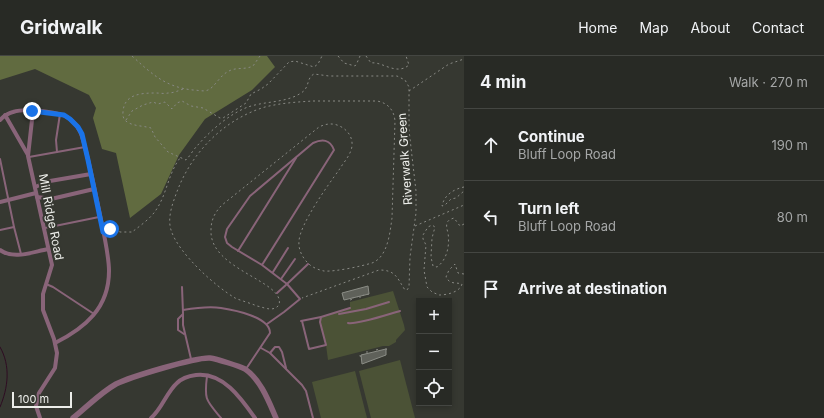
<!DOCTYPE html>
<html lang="en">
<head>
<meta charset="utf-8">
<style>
	body { margin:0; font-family:Inter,sans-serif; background:#30322d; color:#f1f3f6 }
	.controls { position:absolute; right:12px; bottom:12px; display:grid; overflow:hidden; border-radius:0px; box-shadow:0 2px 6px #0003 }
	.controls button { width:36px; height:36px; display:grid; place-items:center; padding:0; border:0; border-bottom:1px solid #444642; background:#282a25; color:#f1f3f6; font:20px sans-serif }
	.scale { position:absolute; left:12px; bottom:10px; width:60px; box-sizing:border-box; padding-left:4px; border:2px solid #ecede9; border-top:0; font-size:11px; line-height:14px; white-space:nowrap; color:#ecede9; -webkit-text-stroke:3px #363831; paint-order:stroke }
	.stop { position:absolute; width:12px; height:12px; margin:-9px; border:3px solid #1a73e8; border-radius:50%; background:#fff }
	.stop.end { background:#1a73e8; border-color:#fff; box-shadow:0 1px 4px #0008 }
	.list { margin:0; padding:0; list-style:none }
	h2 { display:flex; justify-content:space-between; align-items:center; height:52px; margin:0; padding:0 16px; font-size:17px }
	h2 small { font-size:13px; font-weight:400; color:#a5a7a7 }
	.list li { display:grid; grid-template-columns:26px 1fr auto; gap:12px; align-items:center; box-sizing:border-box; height:72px; padding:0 16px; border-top:1px solid #444642 }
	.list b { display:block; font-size:15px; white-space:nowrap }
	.list p { margin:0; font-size:13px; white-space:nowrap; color:#a5a7a7 }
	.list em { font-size:13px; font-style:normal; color:#a5a7a7 }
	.icon { flex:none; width:22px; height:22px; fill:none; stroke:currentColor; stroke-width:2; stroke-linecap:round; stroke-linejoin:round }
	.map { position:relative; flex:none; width:464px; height:362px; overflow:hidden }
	header { display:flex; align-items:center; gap:24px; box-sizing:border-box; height:56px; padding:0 20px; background:#282a25; border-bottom:1px solid #444642 }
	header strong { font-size:19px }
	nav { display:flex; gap:22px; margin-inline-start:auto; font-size:14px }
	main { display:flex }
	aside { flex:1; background:#282a25 }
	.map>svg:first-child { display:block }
	.green { fill:#4b5236 }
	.forest { fill:#616b40 }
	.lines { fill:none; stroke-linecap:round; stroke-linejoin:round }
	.stream { stroke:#2e0c22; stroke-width:1 }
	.building { fill:#5f615a; stroke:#8b8d86 }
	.path { stroke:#888984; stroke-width:1; stroke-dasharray:2 3; stroke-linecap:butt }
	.service { stroke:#896479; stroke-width:2 }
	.minor { stroke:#896479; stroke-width:4 }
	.tertiary { stroke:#896479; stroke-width:5.5 }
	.route { stroke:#1a73e8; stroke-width:5 }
	.labels { text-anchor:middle; stroke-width:4; stroke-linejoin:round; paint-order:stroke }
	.street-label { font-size:12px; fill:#ecede9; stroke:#363831 }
</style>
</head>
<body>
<header>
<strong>Gridwalk</strong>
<nav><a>Home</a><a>Map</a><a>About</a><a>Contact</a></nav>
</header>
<main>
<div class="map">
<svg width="464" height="362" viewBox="0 0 464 362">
	<rect width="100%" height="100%" fill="#363831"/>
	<!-- green -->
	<g class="green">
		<polygon points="393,235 404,269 405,274 396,284 396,286 389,290 383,290 328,304 326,289 320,266 321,261 350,252 350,246"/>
		<polygon points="400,304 415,362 371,362 359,315"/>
		<polygon points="355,315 367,362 321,362 312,326"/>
	</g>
	<!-- forest -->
	<polygon class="forest" points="0,0 267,0 275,11 252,34 205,63 179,99 161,138 130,162 116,97 102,93 93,62 96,52 89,39 35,13 0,24"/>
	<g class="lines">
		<!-- stream -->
		<path class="stream" d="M0,291C11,310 8,332 0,351"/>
	</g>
	<!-- building -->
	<g class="building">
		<polygon points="368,230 369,238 344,244 342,237"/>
		<polygon points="386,293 386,299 362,308 361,299"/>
	</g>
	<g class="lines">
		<!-- path -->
		<g class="path">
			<path d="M132,0C152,18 165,31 193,34C198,34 204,36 208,34C215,31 220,19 229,15C236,11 245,14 253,10L260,0"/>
			<polyline points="338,0 344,7 355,10 357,7 360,0"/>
			<path d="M366,0L371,7C382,5 396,20 409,9L406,0"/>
			<path d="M183,33C178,35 173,37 168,37C164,38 160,37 156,37C141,37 124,38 123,56C121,71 142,69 151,72L155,81L168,96L186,104C190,100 193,94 197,90C210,75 229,58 248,51C265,45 286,47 301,37C310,32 306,22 314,18L329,20H397L405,24L409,31V74L416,135V157L410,201L409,231L407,234H405C397,222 396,214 379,214L302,242"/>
			<polyline points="409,35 449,8 464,3"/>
			<path d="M313,45H377C388,47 394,54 395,65L392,162C390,176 388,201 372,207C362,210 335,216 324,215C319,214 314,212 310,209C303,203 298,194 299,185C300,168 328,129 339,114C343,107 351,99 352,90C353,80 346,72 337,69C331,67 325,68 319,71L222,149C215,156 211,164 211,174C209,214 286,225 279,249C273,256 266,252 257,250C250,247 242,245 235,242C215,230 178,197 171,174C167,161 173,146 178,133C193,95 225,63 265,51C281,47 297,46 313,45Z"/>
			<polyline points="126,64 132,55 143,49 153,46 158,48 165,46 172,53 177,47 182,45 191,50 203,52 220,62 223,62 246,47 251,38 261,33 268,28 289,6 295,5 314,11 318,8 322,0"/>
			<path d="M464,131C454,133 444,139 442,150L445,149L451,143L456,142L464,135"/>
			<path d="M464,168L460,170L454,162C451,163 448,164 447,167C446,170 447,173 448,177C450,189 447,204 437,211L433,210L431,201L432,182L435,171L432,169L428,171L423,179V183L426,189L424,214L427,231L432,236L439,239C447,239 460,236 462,228C456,226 450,229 446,221L449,214L455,208L458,217L464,218"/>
			<polyline points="415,170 464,149"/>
			<path d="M106,175L112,172L120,176H132C140,170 151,162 156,154C167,138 168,118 180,102"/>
			<polyline points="359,241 362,241"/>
			<polyline points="350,244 353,243 352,242 369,238 369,235"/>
			<polyline points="386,292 387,296"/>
			<polyline points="376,294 379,293"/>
			<polyline points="366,296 369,296"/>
			<polyline points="360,299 361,304"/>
		</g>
		<!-- service -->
		<g class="service">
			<polyline points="57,96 56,84 60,58"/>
			<polyline points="29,101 85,91"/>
			<polyline points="0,103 14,171 0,174"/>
			<polyline points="14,171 21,198"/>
			<polyline points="45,172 99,161"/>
			<polyline points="238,195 296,102"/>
			<path d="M262,209L334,94C330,83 322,83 313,87L250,140L227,173L225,181L227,187L232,191L262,209L287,228L308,208"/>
			<polyline points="273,216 288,192"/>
			<polyline points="281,223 295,203"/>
			<polyline points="46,228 53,231 94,258"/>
			<polyline points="182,231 183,257 183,269 191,303"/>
			<path d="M183,254C195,252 208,250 221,252C234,254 270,261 270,277L246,313"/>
			<polyline points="183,258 178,263 178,274 184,278"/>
			<polyline points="339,258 366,253 389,246"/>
			<polyline points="301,265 321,261"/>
			<polyline points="302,265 309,293 326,289 320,266 321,261 350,252"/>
			<path d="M348,267C357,269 389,258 400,255"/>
			<polyline points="267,268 284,256 300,243 287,228 277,237"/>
			<polyline points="261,292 270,297 302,329 306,335 313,362"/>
			<polyline points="270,297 275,291 279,291 282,296 286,312"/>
			<path d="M207,320C204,344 206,344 221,362"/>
		</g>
		<!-- minor -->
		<g class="minor">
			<polyline points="33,55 28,100 52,209 43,238 43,254 54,283 57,297 55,312 39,337 36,350 40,362"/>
			<polyline points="5,59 28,99"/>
			<path d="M0,64C4,60 8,57 13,56C25,52 62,55 71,64C80,71 82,80 85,91C91,115 96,139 101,164C104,178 109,201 109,215C109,252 85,272 55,287"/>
			<polyline points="35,131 50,125 91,118"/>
			<polyline points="37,141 51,143 94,133"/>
			<polyline points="0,146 36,137"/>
			<path d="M0,194C14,204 32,196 48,193"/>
			<path d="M151,362C162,353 166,337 177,327C182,322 189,320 196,319C223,316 241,342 255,362"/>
		</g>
		<!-- tertiary -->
		<path class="tertiary" d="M73,362C87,351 100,337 116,328C130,321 196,301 210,302C217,303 239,310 245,313C261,324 269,346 276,362"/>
	</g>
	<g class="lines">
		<!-- route -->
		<polyline class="route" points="32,55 64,59 70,63 78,71 82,78 88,104 103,176 109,175 110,173"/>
	</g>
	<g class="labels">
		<!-- street labels -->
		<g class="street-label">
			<text transform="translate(405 103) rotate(-94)" y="4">Riverwalk Green</text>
			<text transform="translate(51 161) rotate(79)" y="4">Mill Ridge Road</text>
		</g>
	</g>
</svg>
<div class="controls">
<button>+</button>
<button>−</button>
<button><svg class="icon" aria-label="locate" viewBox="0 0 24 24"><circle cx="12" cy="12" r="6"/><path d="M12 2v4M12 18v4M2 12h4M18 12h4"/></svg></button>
</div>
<div class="scale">100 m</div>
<div class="stop" style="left:110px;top:173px"></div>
<div class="stop end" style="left:32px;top:55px"></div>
</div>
<aside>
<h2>4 min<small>Walk · 270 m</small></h2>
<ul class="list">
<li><svg class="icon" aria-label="ahead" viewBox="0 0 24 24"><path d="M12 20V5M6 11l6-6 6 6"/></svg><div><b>Continue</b><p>Bluff Loop Road</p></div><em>190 m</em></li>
<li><svg class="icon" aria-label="left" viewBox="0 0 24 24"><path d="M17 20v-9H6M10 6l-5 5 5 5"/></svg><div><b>Turn left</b><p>Bluff Loop Road</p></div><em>80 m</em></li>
<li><svg class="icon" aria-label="arrive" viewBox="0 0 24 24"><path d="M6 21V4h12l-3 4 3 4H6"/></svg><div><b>Arrive at destination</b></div></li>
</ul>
</aside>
</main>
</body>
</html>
